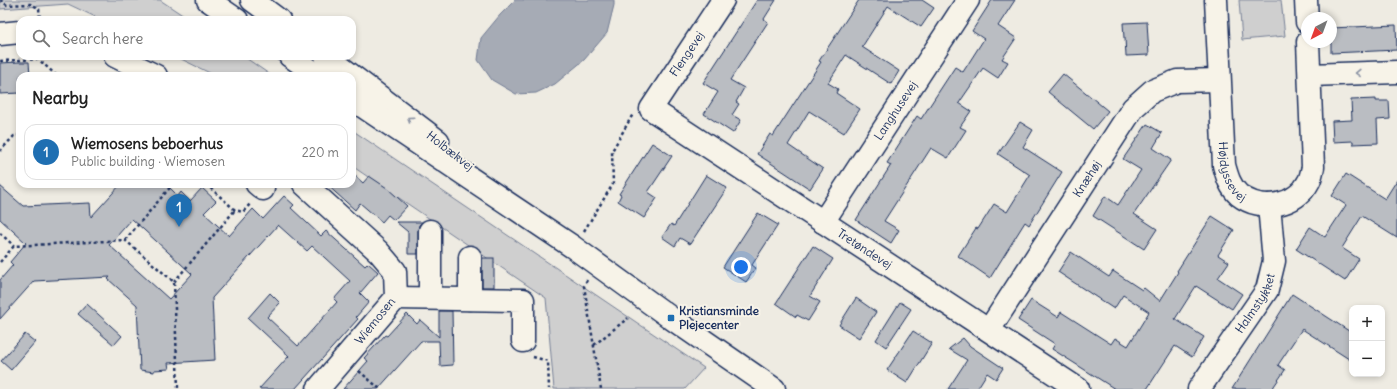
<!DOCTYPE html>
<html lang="en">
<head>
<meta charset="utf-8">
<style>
	body { margin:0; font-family:Delius,sans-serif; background:#f6f6f6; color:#222 }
	.controls { position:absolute; right:12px; bottom:12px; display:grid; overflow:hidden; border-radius:8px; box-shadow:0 2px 6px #0003 }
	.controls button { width:36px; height:36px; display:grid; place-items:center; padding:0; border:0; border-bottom:1px solid #e0e0e0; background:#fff; color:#222; font:20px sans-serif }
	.compass { position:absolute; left:1301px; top:12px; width:36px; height:36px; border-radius:50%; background:#fff; box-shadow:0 2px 6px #0003; rotate:221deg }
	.you { position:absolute; left:741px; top:267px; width:14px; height:14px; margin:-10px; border:3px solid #fff; border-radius:50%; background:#1a73e8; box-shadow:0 0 0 6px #1a73e833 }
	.badge { display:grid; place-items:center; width:26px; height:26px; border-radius:50%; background:#1f6fb2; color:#fff; font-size:13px; font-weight:700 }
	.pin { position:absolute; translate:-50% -33px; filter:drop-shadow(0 1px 2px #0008) }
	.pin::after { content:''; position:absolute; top:21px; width:14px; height:12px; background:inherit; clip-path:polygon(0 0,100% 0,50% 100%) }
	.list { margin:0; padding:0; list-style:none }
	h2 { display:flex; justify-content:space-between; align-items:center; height:52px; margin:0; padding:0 16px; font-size:17px }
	h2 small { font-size:13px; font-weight:400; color:#767676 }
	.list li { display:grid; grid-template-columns:26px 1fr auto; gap:12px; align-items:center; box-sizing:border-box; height:56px; margin:0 8px 8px; padding:0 8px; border:1px solid #e0e0e0; border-radius:12px }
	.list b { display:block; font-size:15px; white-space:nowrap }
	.list p { margin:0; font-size:13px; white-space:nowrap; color:#767676 }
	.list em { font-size:13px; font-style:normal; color:#767676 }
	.icon { flex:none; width:22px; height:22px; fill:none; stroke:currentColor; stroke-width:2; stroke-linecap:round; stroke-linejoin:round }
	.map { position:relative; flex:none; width:1397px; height:389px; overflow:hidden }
	.search { position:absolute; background:#fff; box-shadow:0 2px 6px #0003; left:16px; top:16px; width:340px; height:44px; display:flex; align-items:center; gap:10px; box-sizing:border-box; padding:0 14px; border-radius:12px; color:#767676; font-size:15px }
	.panel { position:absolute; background:#fff; box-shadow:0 2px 6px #0003; left:16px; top:72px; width:340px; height:116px; border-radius:12px }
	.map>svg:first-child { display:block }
	.green { fill:#cfcfcf; stroke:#757f96 }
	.water { fill:#a6abb5; stroke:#6e7992 }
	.building { fill:#babdc2; stroke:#1b2f5e; fill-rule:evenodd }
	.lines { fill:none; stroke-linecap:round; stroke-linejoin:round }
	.minor-casing { stroke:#1b2f5e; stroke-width:25 }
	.path { stroke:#1b2f5e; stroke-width:2.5; stroke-dasharray:3 3; stroke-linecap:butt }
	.minor { stroke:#f7f3e8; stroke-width:22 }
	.oneway { stroke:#8991a3 }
	.poi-dot { fill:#1f6fb2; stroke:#f7f3e8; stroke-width:1.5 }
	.labels { text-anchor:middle; stroke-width:4; stroke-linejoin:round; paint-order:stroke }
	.street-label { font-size:12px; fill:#1b2f5e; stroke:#f7f3e8 }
	.poi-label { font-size:12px; font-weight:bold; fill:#1b2f5e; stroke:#f7f3e8; text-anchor:start }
</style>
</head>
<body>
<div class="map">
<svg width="1397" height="389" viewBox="0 0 1397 389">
	<rect width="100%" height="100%" fill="#eeebe2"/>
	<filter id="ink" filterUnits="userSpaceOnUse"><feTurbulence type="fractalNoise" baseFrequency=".025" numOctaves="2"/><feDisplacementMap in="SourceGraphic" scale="8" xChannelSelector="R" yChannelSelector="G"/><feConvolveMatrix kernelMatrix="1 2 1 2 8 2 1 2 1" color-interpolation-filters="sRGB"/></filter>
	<g filter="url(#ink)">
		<!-- green -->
		<g class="green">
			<polygon points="0,0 160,0 190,20 102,20 68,4 0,9"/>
			<polygon points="1239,0 1281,0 1285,36 1242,40"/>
			<polygon points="175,56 243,56 272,76 216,76"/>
			<polygon points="352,130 704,368 685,389 554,389 546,298 352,166"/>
		</g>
		<!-- water -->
		<polygon class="water" points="515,0 614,0 614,5 607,33 584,60 555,84 536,93 516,94 492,80 478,60 481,38 500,15"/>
		<!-- building -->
		<g class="building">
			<polygon points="757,0 776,0 764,19 768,22 730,80 744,88 736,102 739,104 732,115 741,120 733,133 704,114 718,92 703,83"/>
			<polygon points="859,0 922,0 934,8 921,27 888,6 862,47 899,71 891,84 846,55 828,83 838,89 836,93 860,109 844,133 809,111 788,145 823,169 810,189 757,154 770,134 773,136 821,62 819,61"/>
			<polygon points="992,0 1015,0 998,26 1016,38 1002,59 1008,62 998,78 983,68 959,103 971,111 960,127 966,130 948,158 931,148 884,221 899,230 891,243 856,220 891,165 887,163 917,116 921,119 955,67 963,72 984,39 972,31"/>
			<polygon points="1147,22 1149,55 1126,56 1125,38 1124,38 1123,23"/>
			<polygon points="1396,25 1397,50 1331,53 1331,28"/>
			<polygon points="20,62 29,62 30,76 20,76 20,93 0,94 0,63"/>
			<polygon points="1063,74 1108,111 1093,129 1048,92"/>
			<polygon points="1376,99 1376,101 1389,101 1390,119 1377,120 1378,143 1353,144 1353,141 1333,142 1332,121 1352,120 1351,100"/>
			<polygon points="1020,122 1033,130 1023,147 1062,172 1029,225 1025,222 990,278 958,256 976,228 978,229 994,204 1007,212 1030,175 998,154"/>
			<polygon points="1147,124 1162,133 1153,148 1171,160 1134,214 1157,229 1144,249 1093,216 1105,196 1118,205 1141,170 1123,159"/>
			<polygon points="652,143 672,156 648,192 657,198 644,218 618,201 621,195 619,194"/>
			<polygon points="352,173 363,183 369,176 387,188 407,206 394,220 388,215 382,222 360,203 355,210 326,184 352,184"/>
			<polygon points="1346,174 1385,199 1397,180 1397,238 1362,216 1342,248 1359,259 1345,281 1296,249 1310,227 1325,237 1346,205 1332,196"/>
			<polygon points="706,175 727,188 690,244 680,238 675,246 662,237 671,224 674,226"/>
			<path d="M121,184H166L178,196L181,192L190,201L202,188L216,201L204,213L229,236L253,209L263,219L284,196L294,205L291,208L321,236L326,231L365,266L368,263L378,272L360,293L369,302L356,317L358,319L295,389H259L289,356L248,318L270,293L280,303L267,317L298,346L337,302L334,299L350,281L312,246L307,251L278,225L212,298L215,360L168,363L169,369L154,370V372L140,370L137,305L108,279L110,277L34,281L0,319V280L13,265L10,262L26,243L0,219V186L23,206L90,203L91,217ZM132,219L192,274L169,299L109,245Z"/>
			<polygon points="758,213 778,225 752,265 756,268 746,282 723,267"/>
			<polygon points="1212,216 1234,230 1218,255 1229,262 1218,278 1242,294 1232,309 1196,286 1175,319 1204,337 1192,357 1175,346 1147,389 1115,389 1052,349 1055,344 1018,320 1031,300 1058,317 1061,312 1111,344 1115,338 1128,346 1149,312 1123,295 1114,309 1058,272 1071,252 1109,277 1113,271 1142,290 1144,288 1160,301 1178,272 1177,271"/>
			<polygon points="396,222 422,222 419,225 418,231 418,254 408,254 408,232"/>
			<polygon points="813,246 833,259 810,296 820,302 808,321 797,315 796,317 776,303"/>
			<rect x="482" y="258" width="12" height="29"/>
			<polygon points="1292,294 1352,333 1352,361 1302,329 1278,365 1285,370 1272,389 1232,389"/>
			<polygon points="856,298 876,312 859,338 839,325"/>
			<polygon points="900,302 911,309 886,347 876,340"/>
			<polygon points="87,304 122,336 114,345 78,314"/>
			<polygon points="439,311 452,311 453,365 440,366 439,341 421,341 378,389 343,389 368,361 364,358 385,335 387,336 407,314 417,324 420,320 439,337"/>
			<polygon points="913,331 932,343 907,383 887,370"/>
			<polygon points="25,334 35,342 11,370 1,361"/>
			<polygon points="963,338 970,346 1003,368 996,379 987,373 977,389 948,389 967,360 949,349"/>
		</g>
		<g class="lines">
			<!-- minor casing -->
			<g class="minor-casing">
				<g id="minor">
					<polyline points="208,0 237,20"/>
					<polyline points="252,0 279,20"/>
					<path id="s1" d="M723,0L651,109L1078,389"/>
					<path id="s2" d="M1216,0L1224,165C1227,176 1230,187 1239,195C1261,212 1296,207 1309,181C1311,177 1312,171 1313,167L1308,42"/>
					<polyline points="1306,0 1307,22"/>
					<polyline points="0,34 20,32"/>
					<polyline points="115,56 156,76"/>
					<polyline points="290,56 319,76"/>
					<polyline points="326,56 438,141"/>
					<polyline points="1310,75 1397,72"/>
					<polyline points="352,99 573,247 671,318 774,389"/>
					<polyline points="257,184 263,189"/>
					<polyline points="304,184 379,252 395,271 396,298 318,389"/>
					<path id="s3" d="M823,222L968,0"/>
					<polyline points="470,257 470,299"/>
					<polyline points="396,298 523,300 523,341"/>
					<polyline points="430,298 430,231"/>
					<path id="s4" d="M989,330L1133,108L1152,91L1177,81L1219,80"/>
					<path id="s5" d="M1199,389L1267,290L1274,261L1269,205"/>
				</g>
			</g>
			<!-- path -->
			<g class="path">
				<polyline points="0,0 7,5 30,4 39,8 40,20"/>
				<polyline points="0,61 38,59 57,76"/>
				<polyline points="0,151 14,136 20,135"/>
				<polyline points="206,184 235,210 243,212 251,203"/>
				<polyline points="584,231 613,184 612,151 633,114"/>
				<polyline points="0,233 14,246"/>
				<polyline points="125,240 173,184"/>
				<polyline points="0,262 14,246 125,240 174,282 178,389"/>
				<polyline points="587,280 584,286 601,389"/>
				<polyline points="174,282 235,210"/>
				<polyline points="594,345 628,318"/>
				<polyline points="533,357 548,361 549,389"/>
				<polyline points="359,371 380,389"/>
			</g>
			<!-- minor -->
			<use href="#minor" class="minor"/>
		</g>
		<!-- one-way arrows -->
		<defs><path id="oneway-chevron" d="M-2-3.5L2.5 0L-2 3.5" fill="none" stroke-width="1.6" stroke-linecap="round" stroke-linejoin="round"/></defs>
		<g class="oneway">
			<use href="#oneway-chevron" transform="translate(1358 73) rotate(178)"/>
			<use href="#oneway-chevron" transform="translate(410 119) rotate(-143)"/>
		</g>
	</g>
	<!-- markers -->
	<rect class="poi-dot" x="667" y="314" width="8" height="8" rx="2"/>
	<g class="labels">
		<!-- street labels -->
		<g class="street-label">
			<text transform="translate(687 54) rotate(-56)" y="4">Flengevej</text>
			<text dy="4" stroke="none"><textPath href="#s3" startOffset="133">Langhusevej</textPath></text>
			<text transform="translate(450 151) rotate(38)" y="4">Holbækvej</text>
			<text dy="4" stroke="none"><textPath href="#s2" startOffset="174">Højdyssevej</textPath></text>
			<text dy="4" stroke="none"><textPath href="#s4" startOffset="180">Knæhøj</textPath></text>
			<text dy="4" stroke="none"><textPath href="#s1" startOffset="386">Tretøndevej</textPath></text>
			<text dy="4" stroke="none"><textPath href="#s5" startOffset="103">Halmstykket</textPath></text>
			<text transform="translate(375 321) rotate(-51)" y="4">Wiemosen</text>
		</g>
		<!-- poi labels -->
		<g class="poi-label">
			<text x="679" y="315">Kristiansminde<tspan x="679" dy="14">Plejecenter</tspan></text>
		</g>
	</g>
</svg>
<div class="controls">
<button>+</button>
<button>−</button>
</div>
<svg class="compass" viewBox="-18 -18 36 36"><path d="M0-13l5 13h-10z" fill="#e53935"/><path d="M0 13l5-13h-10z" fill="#767676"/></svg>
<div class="you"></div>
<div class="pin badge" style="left:179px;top:227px">1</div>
<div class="search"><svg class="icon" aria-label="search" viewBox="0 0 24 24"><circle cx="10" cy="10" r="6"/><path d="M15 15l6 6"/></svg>Search here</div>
<section class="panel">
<h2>Nearby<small></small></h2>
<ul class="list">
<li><span class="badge">1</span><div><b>Wiemosens beboerhus</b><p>Public building · Wiemosen</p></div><em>220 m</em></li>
</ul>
</section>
</div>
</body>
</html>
